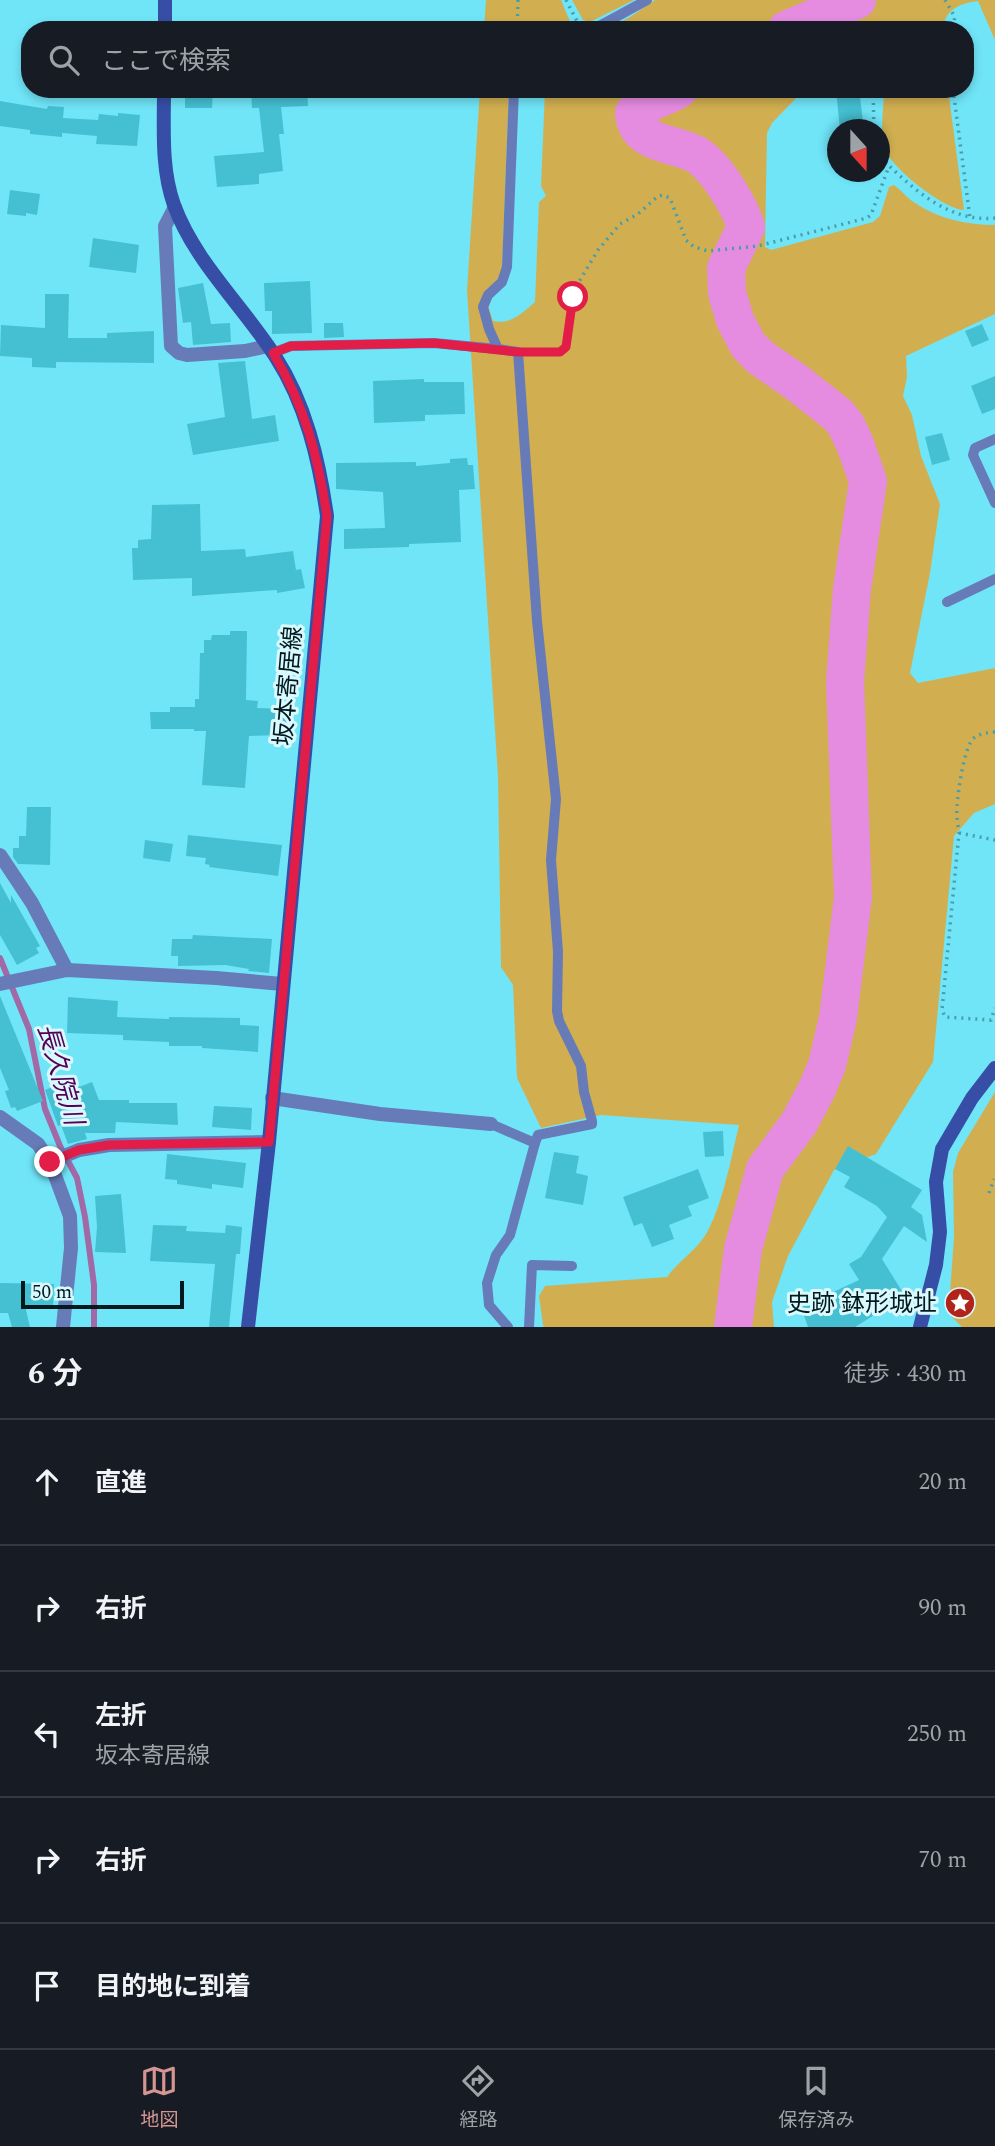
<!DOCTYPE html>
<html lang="ja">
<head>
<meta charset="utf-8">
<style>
	body { margin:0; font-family:Spectral,"Noto Sans JP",serif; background:#20242c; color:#f1f3f6 }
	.compass { position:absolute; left:827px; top:119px; width:63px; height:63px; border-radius:50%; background:#171b24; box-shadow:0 4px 10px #0003; rotate:159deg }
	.scale { position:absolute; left:21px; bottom:18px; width:163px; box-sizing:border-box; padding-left:7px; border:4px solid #011a1e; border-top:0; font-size:19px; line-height:24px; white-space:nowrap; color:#011a1e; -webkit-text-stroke:5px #daf9fe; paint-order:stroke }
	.stop { position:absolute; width:21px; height:21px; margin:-16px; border:5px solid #e11d48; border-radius:50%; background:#fff }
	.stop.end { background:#e11d48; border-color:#fff; box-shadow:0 2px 7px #0008 }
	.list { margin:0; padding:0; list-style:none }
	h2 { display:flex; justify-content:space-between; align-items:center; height:91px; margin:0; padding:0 28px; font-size:30px }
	h2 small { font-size:23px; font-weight:400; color:#9ea1a6 }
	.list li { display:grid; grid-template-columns:46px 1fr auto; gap:21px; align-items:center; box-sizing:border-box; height:126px; padding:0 28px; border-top:2px solid #363941 }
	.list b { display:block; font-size:26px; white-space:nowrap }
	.list p { margin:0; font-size:23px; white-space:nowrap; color:#9ea1a6 }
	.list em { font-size:23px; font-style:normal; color:#9ea1a6 }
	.icon { flex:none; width:38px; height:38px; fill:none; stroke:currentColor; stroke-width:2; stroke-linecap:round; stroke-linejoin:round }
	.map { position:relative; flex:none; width:995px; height:1327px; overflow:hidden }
	.search { position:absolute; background:#171b24; box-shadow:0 4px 10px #0003; left:21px; right:21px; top:21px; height:77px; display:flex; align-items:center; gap:18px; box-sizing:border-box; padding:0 24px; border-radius:28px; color:#9ea1a6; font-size:26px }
	.sheet { height:721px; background:#171b24 }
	nav { display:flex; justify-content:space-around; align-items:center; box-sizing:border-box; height:98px; border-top:2px solid #363941; background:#171b24; font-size:19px; color:#9ea1a6 }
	nav a { display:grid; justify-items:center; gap:4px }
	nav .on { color:#d59593 }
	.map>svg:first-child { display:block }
	.green { fill:#d1af51 }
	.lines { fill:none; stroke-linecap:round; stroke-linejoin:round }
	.stream { stroke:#a169a6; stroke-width:6 }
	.river { stroke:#e58be0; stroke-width:38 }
	.building { fill:#45c0d2 }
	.path { stroke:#499dab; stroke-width:3.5; stroke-dasharray:2 5; stroke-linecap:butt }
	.lane { stroke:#677bb8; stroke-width:10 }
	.street { stroke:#677bb8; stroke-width:14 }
	.secondary { stroke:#374ea7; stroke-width:14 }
	.route { stroke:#e11d48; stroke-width:9 }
	.labels { text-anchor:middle; stroke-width:6; stroke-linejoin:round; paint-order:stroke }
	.street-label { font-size:24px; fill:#011a1e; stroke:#daf9fe }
	.poi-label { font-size:24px; fill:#011a1e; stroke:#daf9fe; text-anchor:end }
	.water-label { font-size:26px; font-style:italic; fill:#560055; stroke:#daf9fe }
</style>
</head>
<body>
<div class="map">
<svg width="995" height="1327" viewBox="0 0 995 1327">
	<rect width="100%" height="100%" fill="#70e5f8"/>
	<!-- green -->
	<g class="green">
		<polygon points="486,0 561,0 572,26 572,30 484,30"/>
		<polygon points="572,0 634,0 590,22 583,20"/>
		<path d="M655,0H995V40L978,1C960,3 944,10 943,30H605L630,17Z"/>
		<path d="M480,89H509L502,270L498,279L484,293L493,321C511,325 522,313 535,302L539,202L546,196L541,186L545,89H805L772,123L767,133L765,247L771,250L873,222L880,216L889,187L894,185C901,190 907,198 915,203C939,219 967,225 995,225V314L906,356L907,377L903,396L912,415L921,456L940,504L930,573L910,673L918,683L995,668V804L974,813L954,836L933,1062L876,1154L834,1170L788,1256L772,1302L774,1327H544L543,1325L539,1296L545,1286L667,1277C677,1263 691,1254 701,1241C720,1219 732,1154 739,1125L601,1115L541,1128L517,1078L513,985L501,967L498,777L467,290Z"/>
		<path d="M884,89H948L964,210C944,209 894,170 886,151C879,133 884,108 884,89Z"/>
		<polygon points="995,1092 995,1327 962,1327 950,1315 949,1307 954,1237 953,1172 958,1153"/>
	</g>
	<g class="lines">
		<!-- stream -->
		<polyline class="stream" points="0,958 29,1029 45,1109 60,1146 77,1178 85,1217 94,1285 94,1327"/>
		<!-- river -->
		<g class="river">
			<polyline points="786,30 857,0"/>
			<path d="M679,89C665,98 646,101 634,113C636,146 675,142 697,155C716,167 740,206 746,227L726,268L727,293L735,320L748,345L761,358L796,382L838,415L846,425L855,444L868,481L852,589L845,682L853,897L838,1018L827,1065L817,1089L799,1123L765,1169L743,1249L733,1327"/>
		</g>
	</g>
	<!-- building -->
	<g class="building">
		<polygon points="251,89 307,89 308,106 281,107 284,134 279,134 283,171 259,174 259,184 217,187 214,156 264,152 259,108 252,108"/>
		<polygon points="836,89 859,89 864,130 840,130"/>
		<polygon points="185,90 213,90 212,108 185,108"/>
		<polygon points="0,101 47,109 48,106 64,107 63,118 98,120 99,114 118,116 118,113 140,115 137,146 96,144 97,136 62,133 62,137 30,134 30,130 0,126"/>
		<polygon points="10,190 40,194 37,215 26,213 26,216 7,214"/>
		<polygon points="93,238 139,245 136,273 89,267"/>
		<polygon points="310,281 312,333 272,334 272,311 265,311 264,283"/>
		<polygon points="203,283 211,324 230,323 231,342 193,345 191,322 183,323 178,288"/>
		<polygon points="45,294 69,294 68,338 107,338 107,333 154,331 154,363 56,362 56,368 32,367 32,358 0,356 1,325 45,328"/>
		<polygon points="324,323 343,323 344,337 324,338"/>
		<polygon points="982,324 989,340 972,347 965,331"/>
		<polygon points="245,361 252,419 275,415 279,441 193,455 187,424 225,417 218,363"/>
		<polygon points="995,376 995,409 982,414 971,386"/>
		<polygon points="424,379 424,382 464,382 465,414 425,415 425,421 374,423 373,381"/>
		<polygon points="942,433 950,460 932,465 925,437"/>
		<polygon points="467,458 468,465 473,465 475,489 459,490 461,542 409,544 409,547 344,549 344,529 385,528 383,492 336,489 336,463 416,462 416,466 450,463 450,459"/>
		<polygon points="200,504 201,551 245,549 246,557 293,551 296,570 301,569 305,588 277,593 277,590 192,596 192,578 133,580 132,548 138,548 138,540 151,539 152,505"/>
		<polygon points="230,631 247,631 246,700 258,701 257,708 288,709 288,731 284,731 284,735 249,736 245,788 202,785 206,731 194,731 194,729 151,729 150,712 170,712 170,707 195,707 195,699 199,699 200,653 204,653 204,640 211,640 212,635 230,635"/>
		<polygon points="27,807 51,807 50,865 18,864 13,857 13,848 19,848 19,836 26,836"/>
		<polygon points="188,835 282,845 278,876 209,867 210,865 205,864 206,858 186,856"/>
		<polygon points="145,840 173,844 170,862 143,858"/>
		<polygon points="0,883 11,903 11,895 40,946 36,948 39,953 17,965 0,935"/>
		<polygon points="193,935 272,939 269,973 248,971 249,969 225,965 178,966 178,956 171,956 172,939 192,939"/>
		<polygon points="0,996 43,1101 17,1111 15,1107 11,1108 5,1091 9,1090 0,1068"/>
		<polygon points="68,997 118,1001 117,1017 169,1019 169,1017 240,1018 240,1025 259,1026 258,1052 202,1048 202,1046 169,1046 169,1042 123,1040 123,1035 67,1033"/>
		<polygon points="68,1081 71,1090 92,1082 99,1100 129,1100 129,1103 177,1103 178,1125 116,1122 115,1133 85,1133 87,1139 68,1144 61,1125 58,1126 45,1090"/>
		<polygon points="214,1106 252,1108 251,1130 212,1127"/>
		<polygon points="723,1131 724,1156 705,1157 703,1132"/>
		<polygon points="848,1146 922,1190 911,1207 922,1215 927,1242 904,1226 882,1259 905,1296 855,1327 808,1327 801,1307 859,1280 849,1264 861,1257 887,1217 877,1206 844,1187 850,1177 835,1169"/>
		<polygon points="554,1152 579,1156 576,1173 588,1176 583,1205 545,1198"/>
		<polygon points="167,1154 246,1163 243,1188 212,1184 212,1189 177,1184 177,1180 165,1179"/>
		<polygon points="698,1169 709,1198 688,1206 692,1216 669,1225 674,1239 652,1247 642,1223 634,1226 623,1197"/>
		<polygon points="121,1194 126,1253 95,1252 97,1227 95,1196"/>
		<polygon points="153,1225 187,1226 186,1231 225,1233 226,1225 242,1227 240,1254 236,1254 229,1327 209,1327 215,1264 150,1261"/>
		<polygon points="0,1283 54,1284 53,1307 25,1306 30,1327 12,1327 8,1313 0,1313"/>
	</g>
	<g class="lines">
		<!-- path -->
		<g class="path">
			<polyline points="566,0 578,23"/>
			<polyline points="945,0 955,17 952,30"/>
			<polyline points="517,30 518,0"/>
			<polyline points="873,89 874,130"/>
			<polyline points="953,89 970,218"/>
			<path d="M880,157C911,187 948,223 995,218"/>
			<polyline points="531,353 560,352 566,347 577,285 598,250 620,224 638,214 657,197 662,195 670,198 686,240 694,247 708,251 758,246 867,218 871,215 889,166"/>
			<path d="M995,732C987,733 981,733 974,738C964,746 958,792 957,806C956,815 958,825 959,833L942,1010L945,1017L991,1020L995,1008"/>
			<polyline points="959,833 995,840"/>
			<polyline points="989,1193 994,1179"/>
		</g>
		<!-- lane -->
		<g class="lane">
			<polyline points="592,30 647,0"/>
			<polyline points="273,353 291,346 434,343 498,349"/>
			<polyline points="995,439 975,448 973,455 995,503"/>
			<polyline points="947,602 995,579"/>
			<polyline points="491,1124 535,1143 538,1135 592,1124 592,1121 584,1092 581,1066 559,1021 557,1011 558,952 551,860 556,799 537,621 518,352 498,349 489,329 483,307 488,295 502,282 507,267 514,89"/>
			<polyline points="508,1327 489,1305 487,1283 496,1255 510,1235 535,1143"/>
			<polyline points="529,1327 532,1265 572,1266"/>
		</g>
		<!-- street -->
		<g class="street">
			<polyline points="175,207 165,226 171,346 179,353 187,355 245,351 268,346"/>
			<polyline points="0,855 32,903 67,970"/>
			<polyline points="0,984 67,970 216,978 282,984"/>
			<polyline points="272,1098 380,1114 491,1124"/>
			<polyline points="0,1117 38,1144 50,1162 70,1216 71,1248 63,1327"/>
			<polyline points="50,1162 79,1150 109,1145 269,1142"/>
		</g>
		<!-- secondary -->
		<g class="secondary">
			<polyline points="165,30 165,0"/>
			<path d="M164,89C164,128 161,169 174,205C195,262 243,306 275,356C306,404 319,460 327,516L269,1142L248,1327"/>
			<polyline points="920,1327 936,1265 940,1232 936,1182 942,1149 972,1098 995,1068"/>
		</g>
	</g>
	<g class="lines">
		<!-- route -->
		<path class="route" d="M50,1162L79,1150L109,1145L269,1142L327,516C318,456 305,406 273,353L291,346L434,343L518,352H560L566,347L573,297"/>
	</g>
	<!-- icons -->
	<defs>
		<g id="sight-disc" transform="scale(1.575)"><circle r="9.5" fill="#b2231a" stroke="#daf9fe"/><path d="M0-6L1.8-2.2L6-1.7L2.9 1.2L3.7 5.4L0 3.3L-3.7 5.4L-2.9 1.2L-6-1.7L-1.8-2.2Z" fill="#fff"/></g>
	</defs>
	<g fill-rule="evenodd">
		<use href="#sight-disc" x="960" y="1303"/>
	</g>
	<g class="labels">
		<!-- street labels -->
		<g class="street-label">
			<text transform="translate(288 686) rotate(-85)" y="8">坂本寄居線</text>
		</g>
		<!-- poi labels -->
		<g class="poi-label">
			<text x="937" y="1311">史跡 鉢形城址</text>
		</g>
		<!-- water labels -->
		<g class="water-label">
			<text transform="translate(61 1074) rotate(74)" y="9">長久院川</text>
		</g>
	</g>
</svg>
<svg class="compass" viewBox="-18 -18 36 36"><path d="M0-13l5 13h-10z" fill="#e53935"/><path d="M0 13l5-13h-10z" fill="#9ea1a6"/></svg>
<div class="scale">50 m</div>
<div class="stop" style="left:573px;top:297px"></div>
<div class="stop end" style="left:50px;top:1162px"></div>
<div class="search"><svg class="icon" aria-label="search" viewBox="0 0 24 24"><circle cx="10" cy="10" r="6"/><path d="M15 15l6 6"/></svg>ここで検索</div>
</div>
<section class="sheet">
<h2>6 分<small>徒歩 · 430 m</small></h2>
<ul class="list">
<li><svg class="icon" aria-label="ahead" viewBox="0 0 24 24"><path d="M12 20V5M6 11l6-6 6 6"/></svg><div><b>直進</b></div><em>20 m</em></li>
<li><svg class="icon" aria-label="right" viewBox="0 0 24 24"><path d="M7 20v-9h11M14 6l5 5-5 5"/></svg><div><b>右折</b></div><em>90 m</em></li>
<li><svg class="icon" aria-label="left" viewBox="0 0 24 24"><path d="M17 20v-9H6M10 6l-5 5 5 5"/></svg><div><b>左折</b><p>坂本寄居線</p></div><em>250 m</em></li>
<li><svg class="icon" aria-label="right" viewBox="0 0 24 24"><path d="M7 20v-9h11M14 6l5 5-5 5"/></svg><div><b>右折</b></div><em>70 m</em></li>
<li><svg class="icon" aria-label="arrive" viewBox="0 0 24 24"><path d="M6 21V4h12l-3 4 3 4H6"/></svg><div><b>目的地に到着</b></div></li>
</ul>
</section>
<nav>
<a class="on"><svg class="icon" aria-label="map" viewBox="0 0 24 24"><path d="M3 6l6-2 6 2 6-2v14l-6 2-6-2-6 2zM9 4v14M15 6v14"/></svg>地図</a>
<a><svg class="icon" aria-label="directions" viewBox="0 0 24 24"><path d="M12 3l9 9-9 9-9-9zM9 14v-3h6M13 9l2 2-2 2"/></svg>経路</a>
<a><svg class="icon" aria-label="saved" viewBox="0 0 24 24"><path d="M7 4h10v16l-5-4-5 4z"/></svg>保存済み</a>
</nav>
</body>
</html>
